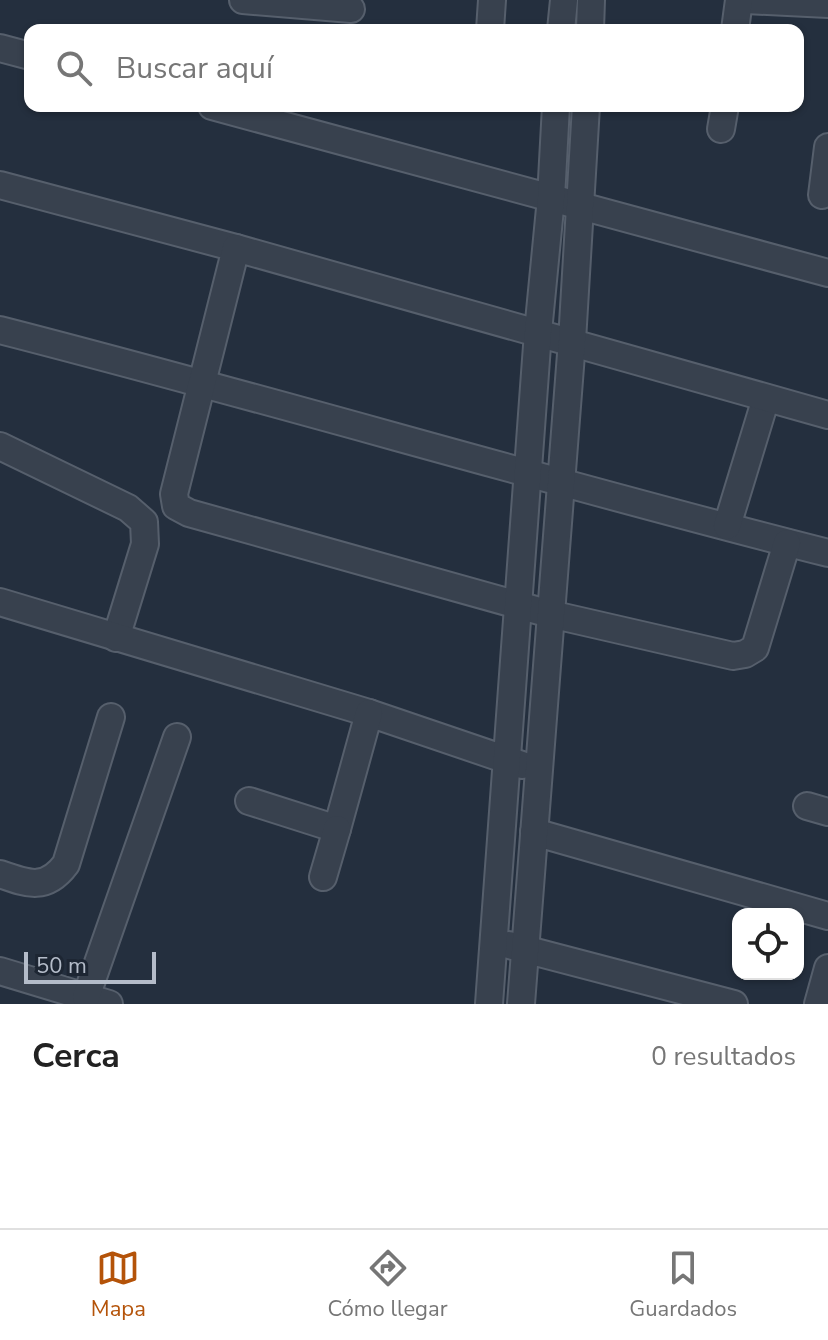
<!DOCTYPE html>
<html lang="es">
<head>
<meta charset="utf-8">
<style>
	body { margin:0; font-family:"Nunito Sans",sans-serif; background:#f6f6f6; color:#222 }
	.controls { position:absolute; right:24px; bottom:24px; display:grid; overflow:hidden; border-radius:16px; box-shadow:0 2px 6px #0004 }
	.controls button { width:72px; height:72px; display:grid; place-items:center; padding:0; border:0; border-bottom:2px solid #e0e0e0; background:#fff; color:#222; font:40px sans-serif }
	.scale { position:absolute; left:24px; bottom:20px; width:132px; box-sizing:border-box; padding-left:8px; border:4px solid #b4bcc9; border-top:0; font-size:22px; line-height:28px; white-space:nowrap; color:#b4bcc9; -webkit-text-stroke:6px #1d2633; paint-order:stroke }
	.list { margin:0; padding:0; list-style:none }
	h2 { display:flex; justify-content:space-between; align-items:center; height:104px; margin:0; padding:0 32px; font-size:34px }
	h2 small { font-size:26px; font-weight:400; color:#767676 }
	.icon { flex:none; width:44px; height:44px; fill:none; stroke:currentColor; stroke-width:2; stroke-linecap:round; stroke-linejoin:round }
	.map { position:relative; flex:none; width:828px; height:1004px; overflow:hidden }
	.search { position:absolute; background:#fff; box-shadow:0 2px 6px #0004; left:24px; right:24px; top:24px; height:88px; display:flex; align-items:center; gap:20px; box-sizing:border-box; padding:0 28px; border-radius:16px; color:#767676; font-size:30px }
	.sheet { height:224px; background:#fff }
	nav { display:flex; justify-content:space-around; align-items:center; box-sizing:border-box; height:112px; border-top:2px solid #e0e0e0; background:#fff; font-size:22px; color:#767676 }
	nav a { display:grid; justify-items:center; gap:4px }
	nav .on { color:#b45309 }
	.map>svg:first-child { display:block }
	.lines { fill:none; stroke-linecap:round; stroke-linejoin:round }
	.minor-casing { stroke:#565f6c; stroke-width:30 }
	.minor { stroke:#38414e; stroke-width:26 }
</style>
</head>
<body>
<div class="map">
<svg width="828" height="1004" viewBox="0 0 828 1004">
	<rect width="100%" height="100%" fill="#242f3e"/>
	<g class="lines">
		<!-- minor casing -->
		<g class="minor-casing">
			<g id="minor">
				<polyline points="243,0 351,9"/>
				<polyline points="746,0 828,4"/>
				<polyline points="490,30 492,0"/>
				<polyline points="561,30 564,0"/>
				<polyline points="590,30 591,0"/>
				<polyline points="735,30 739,0"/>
				<polyline points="0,48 30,56"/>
				<polyline points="212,106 828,273"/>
				<polyline points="721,129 725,106"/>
				<polyline points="0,185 236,248"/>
				<polyline points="822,195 828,147"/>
				<path d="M0,330C277,401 551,483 828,553"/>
				<polyline points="0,446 128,508 144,522 145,544 116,638"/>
				<polyline points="727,526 766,398"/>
				<polyline points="787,543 755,648 745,654 733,656 550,614 189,513 176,506 174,494 236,248 828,415"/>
				<polyline points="0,602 369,713 522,765"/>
				<polyline points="249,801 337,829 369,713"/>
				<polyline points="807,806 828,812"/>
				<polyline points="534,832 828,916"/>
				<path d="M0,874C28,884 46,891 66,864L111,717"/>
				<polyline points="323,877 337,829"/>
				<polyline points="509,945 734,1004"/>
				<polyline points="0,971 109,1004"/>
				<polyline points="86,997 177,737"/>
				<polyline points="489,1004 538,332 551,198 556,106"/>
				<polyline points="521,1004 572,341 586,106"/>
				<polyline points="818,1004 828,968"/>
			</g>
		</g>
		<!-- minor -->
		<use href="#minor" class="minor"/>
	</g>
</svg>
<div class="controls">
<button><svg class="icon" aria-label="locate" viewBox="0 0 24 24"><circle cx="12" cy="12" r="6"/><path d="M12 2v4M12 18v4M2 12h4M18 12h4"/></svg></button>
</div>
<div class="scale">50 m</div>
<div class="search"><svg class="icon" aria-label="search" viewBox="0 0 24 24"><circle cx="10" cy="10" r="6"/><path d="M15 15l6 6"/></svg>Buscar aquí</div>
</div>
<section class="sheet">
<h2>Cerca<small>0 resultados</small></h2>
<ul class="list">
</ul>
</section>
<nav>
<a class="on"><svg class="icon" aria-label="map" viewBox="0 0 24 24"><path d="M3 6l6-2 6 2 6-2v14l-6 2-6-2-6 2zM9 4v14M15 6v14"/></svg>Mapa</a>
<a><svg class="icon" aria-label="directions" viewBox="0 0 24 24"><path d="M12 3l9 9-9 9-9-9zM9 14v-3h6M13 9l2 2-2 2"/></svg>Cómo llegar</a>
<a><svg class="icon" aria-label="saved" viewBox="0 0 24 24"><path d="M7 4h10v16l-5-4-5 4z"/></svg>Guardados</a>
</nav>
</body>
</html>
